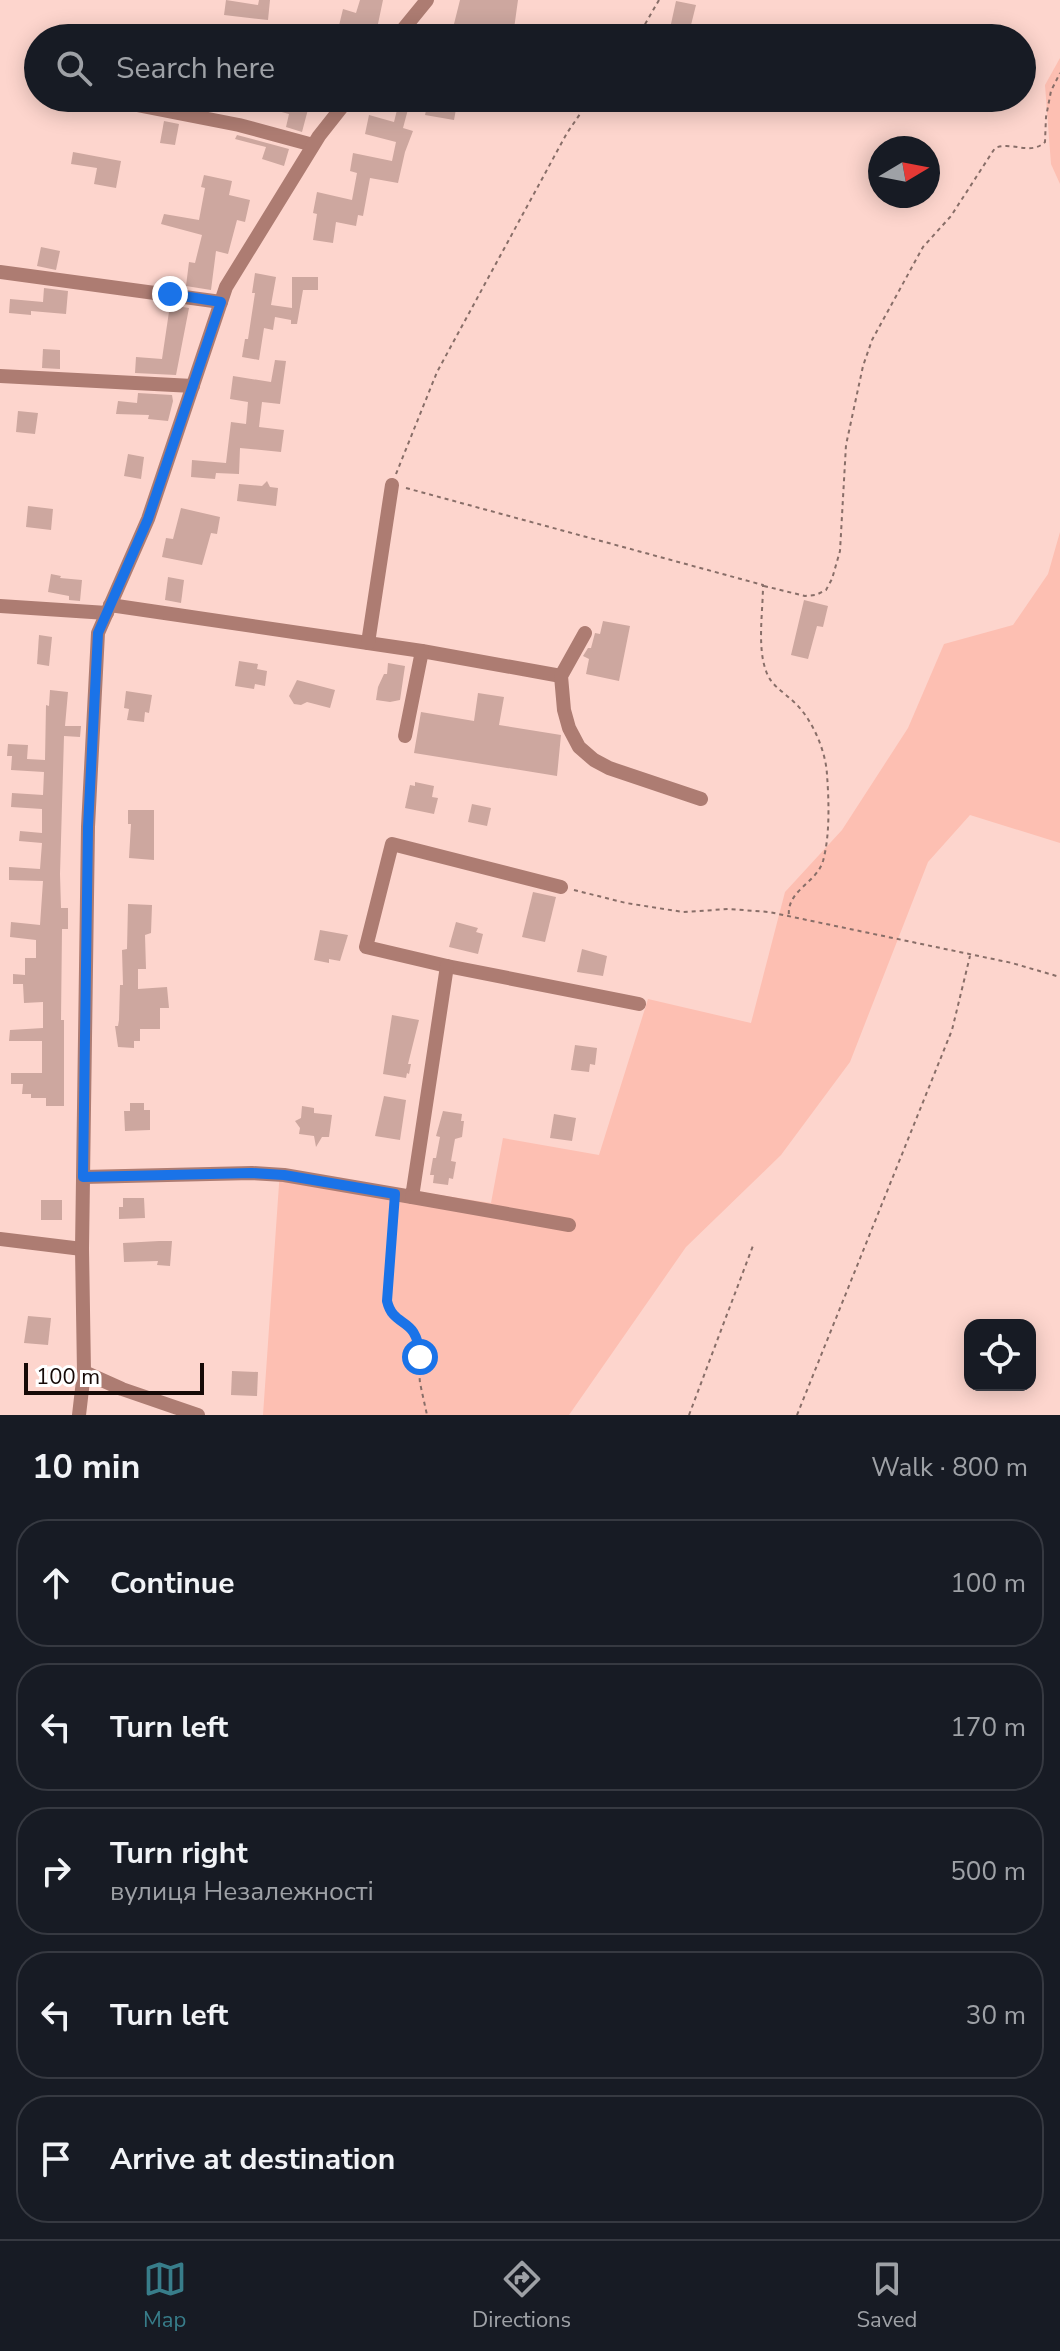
<!DOCTYPE html>
<html lang="en">
<head>
<meta charset="utf-8">
<style>
	body { margin:0; font-family:"Nunito Sans",sans-serif; background:#242831; color:#f1f3f6 }
	.controls { position:absolute; right:24px; bottom:24px; display:grid; overflow:hidden; border-radius:16px; box-shadow:0 4px 20px #0003 }
	.controls button { width:72px; height:72px; display:grid; place-items:center; padding:0; border:0; border-bottom:2px solid #363941; background:#171b24; color:#f1f3f6; font:40px sans-serif }
	.compass { position:absolute; left:868px; top:136px; width:72px; height:72px; border-radius:50%; background:#171b24; box-shadow:0 4px 20px #0003; rotate:80deg }
	.scale { position:absolute; left:24px; bottom:20px; width:180px; box-sizing:border-box; padding-left:8px; border:4px solid #160a07; border-top:0; font-size:22px; line-height:28px; white-space:nowrap; color:#160a07; -webkit-text-stroke:6px #fff; paint-order:stroke }
	.stop { position:absolute; width:24px; height:24px; margin:-18px; border:6px solid #1a73e8; border-radius:50%; background:#fff }
	.stop.end { background:#1a73e8; border-color:#fff; box-shadow:0 2px 8px #0008 }
	.list { margin:0; padding:0; list-style:none }
	h2 { display:flex; justify-content:space-between; align-items:center; height:104px; margin:0; padding:0 32px; font-size:34px }
	h2 small { font-size:26px; font-weight:400; color:#9ea1a6 }
	.list li { display:grid; grid-template-columns:52px 1fr auto; gap:24px; align-items:center; box-sizing:border-box; height:128px; margin:0 16px 16px; padding:0 16px; border:2px solid #363941; border-radius:32px }
	.list b { display:block; font-size:30px; white-space:nowrap }
	.list p { margin:0; font-size:26px; white-space:nowrap; color:#9ea1a6 }
	.list em { font-size:26px; font-style:normal; color:#9ea1a6 }
	.icon { flex:none; width:44px; height:44px; fill:none; stroke:currentColor; stroke-width:2; stroke-linecap:round; stroke-linejoin:round }
	.map { position:relative; flex:none; width:1060px; height:1415px; overflow:hidden }
	.search { position:absolute; background:#171b24; box-shadow:0 4px 20px #0003; left:24px; right:24px; top:24px; height:88px; display:flex; align-items:center; gap:20px; box-sizing:border-box; padding:0 28px; border-radius:44px; color:#9ea1a6; font-size:30px }
	.sheet { height:824px; background:#171b24 }
	nav { display:flex; justify-content:space-around; align-items:center; box-sizing:border-box; height:112px; border-top:2px solid #363941; background:#171b24; font-size:22px; color:#9ea1a6 }
	nav a { display:grid; justify-items:center; gap:4px }
	nav .on { color:#387d8a }
	.map>svg:first-child { display:block }
	.green { fill:#fdbfb2 }
	.building { fill:#cda79f }
	.lines { fill:none; stroke-linecap:round; stroke-linejoin:round }
	.path { stroke:#886e68; stroke-width:2; stroke-dasharray:4 4; stroke-linecap:butt }
	.minor { stroke:#ad7c72; stroke-width:14 }
	.route { stroke:#1a73e8; stroke-width:10 }
</style>
</head>
<body>
<div class="map">
<svg width="1060" height="1415" viewBox="0 0 1060 1415">
	<rect width="100%" height="100%" fill="#fdd5cd"/>
	<!-- green -->
	<g class="green">
		<polygon points="1060,58 1060,184 1051,164 1045,85"/>
		<polygon points="1060,532 1060,843 970,815 928,862 850,1062 781,1155 686,1247 569,1415 263,1415 280,1170 491,1203 503,1138 599,1155 648,999 751,1023 785,892 842,830 908,728 944,644 1013,625 1048,574"/>
	</g>
	<!-- building -->
	<g class="building">
		<polygon points="226,0 258,5 259,0 270,0 268,20 224,15"/>
		<polygon points="360,0 383,0 375,38 336,38 343,9 356,13"/>
		<polygon points="460,0 518,0 513,36 484,38 486,31 454,24"/>
		<polygon points="676,1 696,5 690,29 671,24"/>
		<polygon points="270,98 311,98 302,132 286,127 289,114 267,108"/>
		<polygon points="400,98 411,98 403,128 413,131 405,152 398,183 370,178 363,216 358,215 356,226 336,222 333,243 313,240 317,214 313,213 317,192 352,200 357,173 350,171 353,153 392,161 396,142 365,134 369,115 394,122"/>
		<polygon points="428,102 456,109 454,120 425,115"/>
		<polygon points="164,121 179,124 175,145 160,143"/>
		<polygon points="237,135 289,149 284,166 262,159 266,147 235,139"/>
		<polygon points="73,152 121,161 116,188 94,184 97,168 71,164"/>
		<polygon points="204,175 232,181 229,195 250,200 245,222 237,220 228,254 216,251 211,290 186,286 189,262 195,263 202,235 161,224 164,214 199,220 205,188 201,187"/>
		<polygon points="41,247 60,251 56,270 37,266"/>
		<polygon points="255,273 276,277 271,305 292,308 292,277 318,277 318,290 303,290 297,324 291,324 291,320 275,317 273,330 264,328 259,360 242,357 245,339 248,339 255,293 252,293"/>
		<polygon points="44,288 68,291 66,314 31,311 31,315 9,313 10,299 43,302"/>
		<polygon points="170,305 189,308 176,375 135,373 136,357 162,359"/>
		<polygon points="43,349 60,350 60,369 42,368"/>
		<polygon points="275,360 286,361 280,404 262,402 259,427 284,430 281,452 240,448 239,474 216,473 215,479 191,477 192,460 226,463 231,422 246,424 248,402 230,399 233,376 271,382"/>
		<polygon points="138,393 172,395 173,401 168,421 148,419 149,415 116,414 118,401 137,403"/>
		<polygon points="18,411 38,413 35,434 16,432"/>
		<polygon points="128,454 144,457 141,479 124,476"/>
		<polygon points="267,481 270,487 278,488 276,506 237,501 239,484 262,486"/>
		<polygon points="28,506 53,509 51,530 26,527"/>
		<polygon points="181,508 220,517 217,534 211,533 202,565 162,557 166,538 173,539"/>
		<polygon points="51,574 61,576 60,578 82,580 80,601 69,600 69,596 48,592"/>
		<polygon points="168,577 184,580 181,603 165,600"/>
		<polygon points="804,600 828,606 823,627 817,626 808,659 791,655"/>
		<polygon points="603,621 630,626 619,681 586,674 589,659 583,656 588,648 591,648 595,633 600,634"/>
		<polygon points="39,635 52,637 49,666 37,664"/>
		<polygon points="239,661 258,664 257,669 267,671 265,686 255,684 254,689 235,686"/>
		<polygon points="388,663 405,666 400,700 390,702 376,700 378,687 384,674 387,674"/>
		<polygon points="297,680 335,690 330,708 307,702 301,705 294,704 289,696"/>
		<polygon points="50,690 68,692 65,726 81,726 80,737 64,736 60,874 61,908 68,908 68,929 62,929 61,1020 64,1020 64,1106 46,1106 46,1098 31,1098 31,1094 22,1094 23,1084 11,1084 11,1073 42,1073 42,1041 9,1041 10,1030 43,1028 43,1002 24,1003 23,984 13,984 13,974 25,975 25,958 36,958 36,940 10,937 11,922 40,925 43,881 9,880 9,867 40,869 42,843 19,841 20,831 42,833 42,809 11,807 12,793 43,795 44,772 11,770 12,756 7,756 8,744 28,745 27,759 45,760 46,705 49,706"/>
		<polygon points="126,691 152,695 149,713 145,712 144,722 127,720 129,709 124,708"/>
		<polygon points="478,693 504,697 499,725 561,735 557,776 414,753 421,712 474,721"/>
		<polygon points="415,782 434,786 432,797 438,798 434,814 405,808 410,785 415,786"/>
		<polygon points="472,804 491,808 487,826 468,822"/>
		<polygon points="128,810 154,810 154,860 129,858 131,824 128,824"/>
		<polygon points="533,892 556,897 545,942 522,937"/>
		<polygon points="128,904 152,905 151,933 145,935 146,969 138,969 138,989 167,987 169,1008 160,1008 160,1029 140,1029 140,1041 134,1041 134,1048 118,1047 115,1026 118,1026 119,1020 120,985 123,985 122,950 127,949"/>
		<polygon points="456,922 478,928 476,932 483,934 478,954 449,947"/>
		<polygon points="320,930 348,935 340,961 329,959 329,963 314,960"/>
		<polygon points="582,949 607,956 603,976 577,972"/>
		<polygon points="392,1015 419,1020 408,1064 411,1064 409,1074 407,1073 406,1078 383,1074"/>
		<polygon points="575,1045 597,1048 595,1065 590,1064 589,1072 571,1070"/>
		<polygon points="384,1096 406,1100 400,1140 375,1136"/>
		<polygon points="130,1103 144,1103 144,1110 150,1110 150,1130 125,1131 124,1111 130,1111"/>
		<polygon points="302,1106 314,1108 314,1113 332,1115 329,1137 322,1137 316,1147 314,1136 299,1134 300,1128 295,1121 301,1118"/>
		<polygon points="443,1111 462,1114 461,1121 464,1121 462,1137 455,1139 451,1161 456,1162 453,1179 449,1178 448,1185 433,1183 434,1175 430,1175 433,1158 436,1158 440,1137 436,1136"/>
		<polygon points="554,1114 576,1118 572,1141 550,1138"/>
		<polygon points="123,1198 144,1198 145,1218 119,1219 119,1207 123,1207"/>
		<rect x="41" y="1200" width="21" height="20"/>
		<polygon points="159,1241 172,1241 170,1266 157,1265 158,1261 124,1262 123,1243"/>
		<polygon points="28,1316 51,1318 48,1345 24,1343"/>
		<polygon points="232,1371 258,1372 257,1396 231,1395"/>
	</g>
	<g class="lines">
		<!-- path -->
		<g class="path">
			<polyline points="637,38 659,0"/>
			<polyline points="396,474 437,372 567,133 591,98"/>
			<path d="M406,488L763,585C763,612 757,646 766,671C771,686 784,692 795,703C812,719 826,751 827,775C829,801 830,836 823,861C816,884 786,890 789,917"/>
			<path d="M764,586L805,596L816,595L826,590L832,579L840,551L846,445L863,366L872,340L923,247L951,216L995,148C1013,141 1030,156 1045,142L1046,117L1051,91L1060,73"/>
			<polyline points="574,890 626,903 683,912 729,909 769,912 1012,963 1060,977"/>
			<polyline points="394,1207 387,1301 394,1316 409,1325 416,1334 420,1383 427,1415"/>
			<polyline points="689,1415 754,1243"/>
			<polyline points="797,1415 952,1030 970,956"/>
		</g>
		<!-- minor -->
		<g class="minor">
			<polyline points="396,38 427,0"/>
			<polyline points="101,98 239,125 313,145"/>
			<polyline points="0,272 221,302"/>
			<polyline points="0,376 193,386"/>
			<polyline points="110,605 422,651 561,676"/>
			<polyline points="0,606 107,613"/>
			<polyline points="585,633 561,676 564,710 569,728 579,747 594,760 609,768 701,799"/>
			<polyline points="368,643 392,485"/>
			<polyline points="405,736 422,651"/>
			<polyline points="561,887 392,844 366,947 447,966 639,1004"/>
			<polyline points="83,1177 252,1173 284,1175 412,1197 447,966"/>
			<polyline points="412,1197 569,1225"/>
			<polyline points="0,1239 82,1249"/>
			<polyline points="79,1415 84,1372"/>
			<polyline points="198,1415 122,1389 84,1372 82,1249 88,827 98,633 148,519 226,287 319,136 349,98"/>
		</g>
	</g>
	<g class="lines">
		<!-- route -->
		<path class="route" d="M170,294L221,302L148,519L98,633L88,827L83,1177L252,1173L284,1175L395,1194L387,1301C394,1330 417,1314 420,1357"/>
	</g>
</svg>
<div class="controls">
<button><svg class="icon" aria-label="locate" viewBox="0 0 24 24"><circle cx="12" cy="12" r="6"/><path d="M12 2v4M12 18v4M2 12h4M18 12h4"/></svg></button>
</div>
<svg class="compass" viewBox="-18 -18 36 36"><path d="M0-13l5 13h-10z" fill="#e53935"/><path d="M0 13l5-13h-10z" fill="#9ea1a6"/></svg>
<div class="scale">100 m</div>
<div class="stop" style="left:420px;top:1357px"></div>
<div class="stop end" style="left:170px;top:294px"></div>
<div class="search"><svg class="icon" aria-label="search" viewBox="0 0 24 24"><circle cx="10" cy="10" r="6"/><path d="M15 15l6 6"/></svg>Search here</div>
</div>
<section class="sheet">
<h2>10 min<small>Walk · 800 m</small></h2>
<ul class="list">
<li><svg class="icon" aria-label="ahead" viewBox="0 0 24 24"><path d="M12 20V5M6 11l6-6 6 6"/></svg><div><b>Continue</b></div><em>100 m</em></li>
<li><svg class="icon" aria-label="left" viewBox="0 0 24 24"><path d="M17 20v-9H6M10 6l-5 5 5 5"/></svg><div><b>Turn left</b></div><em>170 m</em></li>
<li><svg class="icon" aria-label="right" viewBox="0 0 24 24"><path d="M7 20v-9h11M14 6l5 5-5 5"/></svg><div><b>Turn right</b><p>вулиця Незалежності</p></div><em>500 m</em></li>
<li><svg class="icon" aria-label="left" viewBox="0 0 24 24"><path d="M17 20v-9H6M10 6l-5 5 5 5"/></svg><div><b>Turn left</b></div><em>30 m</em></li>
<li><svg class="icon" aria-label="arrive" viewBox="0 0 24 24"><path d="M6 21V4h12l-3 4 3 4H6"/></svg><div><b>Arrive at destination</b></div></li>
</ul>
</section>
<nav>
<a class="on"><svg class="icon" aria-label="map" viewBox="0 0 24 24"><path d="M3 6l6-2 6 2 6-2v14l-6 2-6-2-6 2zM9 4v14M15 6v14"/></svg>Map</a>
<a><svg class="icon" aria-label="directions" viewBox="0 0 24 24"><path d="M12 3l9 9-9 9-9-9zM9 14v-3h6M13 9l2 2-2 2"/></svg>Directions</a>
<a><svg class="icon" aria-label="saved" viewBox="0 0 24 24"><path d="M7 4h10v16l-5-4-5 4z"/></svg>Saved</a>
</nav>
</body>
</html>
